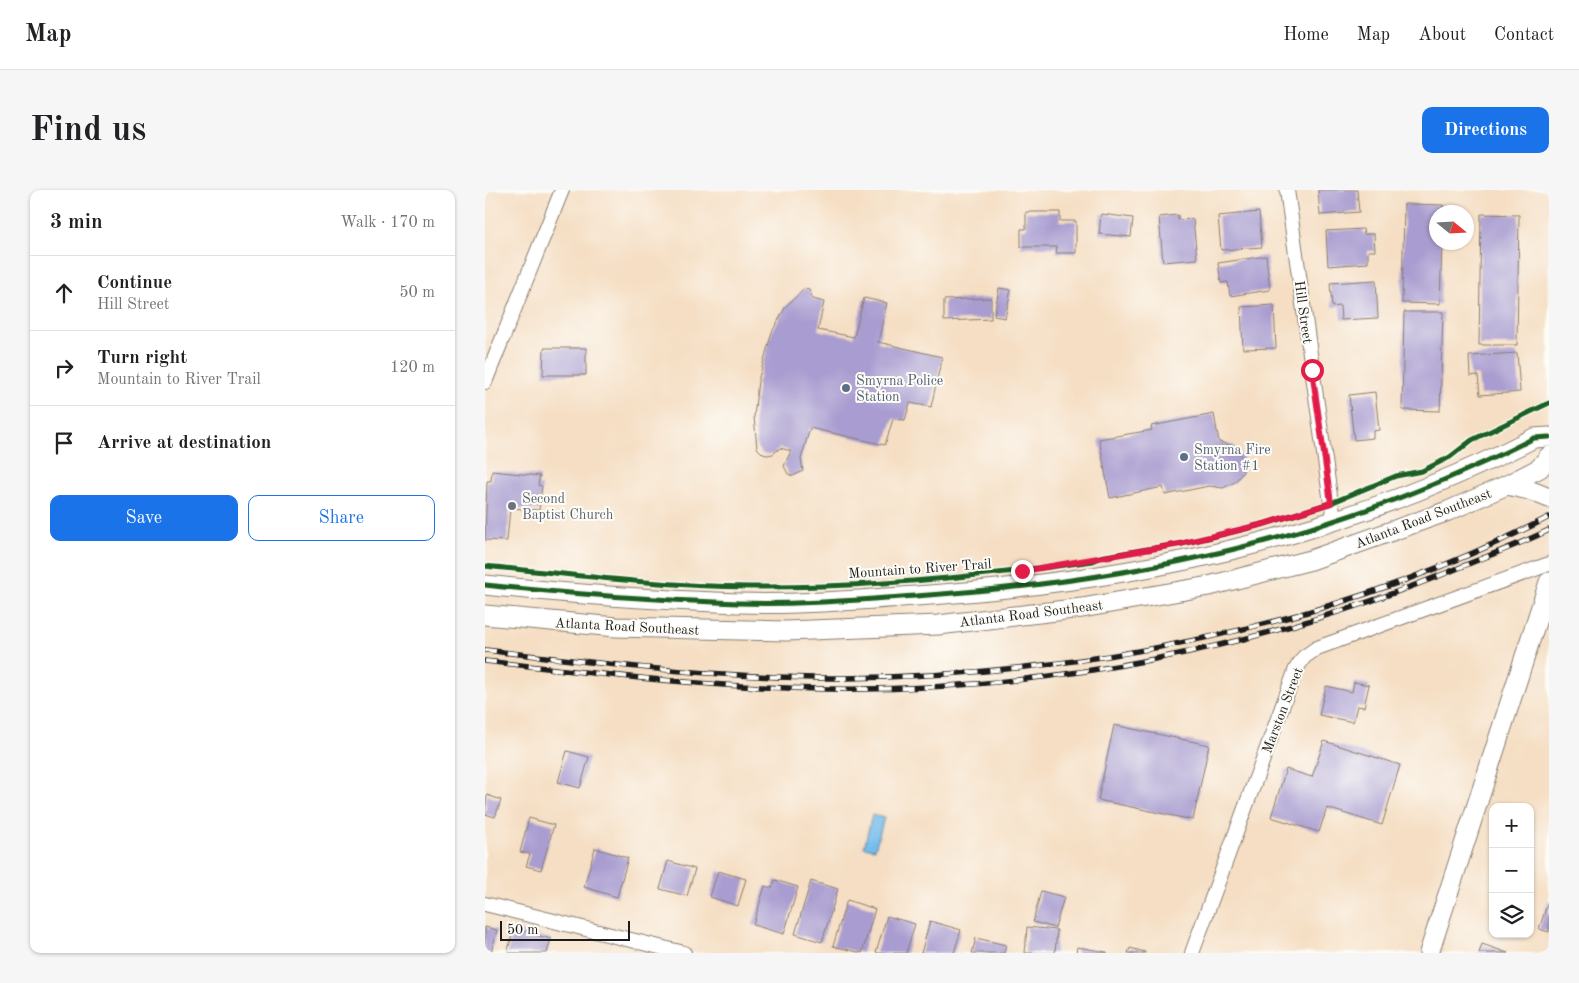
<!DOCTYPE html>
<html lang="en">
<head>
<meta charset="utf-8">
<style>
	body { margin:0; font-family:"Old Standard TT",serif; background:#f6f6f6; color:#202124 }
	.controls { position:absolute; right:15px; bottom:15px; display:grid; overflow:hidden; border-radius:10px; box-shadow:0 1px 4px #0004 }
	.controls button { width:45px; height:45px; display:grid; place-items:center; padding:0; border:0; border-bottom:1px solid #e0e0e0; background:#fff; color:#202124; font:25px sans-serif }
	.compass { position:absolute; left:944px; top:15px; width:45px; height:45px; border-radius:50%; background:#fff; box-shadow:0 1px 4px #0004; rotate:108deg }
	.scale { position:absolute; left:15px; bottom:12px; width:130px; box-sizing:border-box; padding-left:5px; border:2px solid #1c1c1c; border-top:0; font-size:14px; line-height:18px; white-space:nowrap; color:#1c1c1c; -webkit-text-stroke:4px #fdfcf7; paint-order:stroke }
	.stop { position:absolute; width:15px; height:15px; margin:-11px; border:4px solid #e11d48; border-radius:50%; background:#fff }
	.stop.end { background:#e11d48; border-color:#fff; box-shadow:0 1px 5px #0008 }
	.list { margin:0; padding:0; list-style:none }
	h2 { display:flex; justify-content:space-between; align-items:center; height:65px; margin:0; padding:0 20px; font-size:21px }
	h2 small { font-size:16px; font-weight:400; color:#757577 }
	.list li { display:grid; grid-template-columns:32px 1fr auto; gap:15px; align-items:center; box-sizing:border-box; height:75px; padding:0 20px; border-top:1px solid #e0e0e0 }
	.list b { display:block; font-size:19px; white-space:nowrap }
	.list p { margin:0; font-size:16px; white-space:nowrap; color:#757577 }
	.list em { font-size:16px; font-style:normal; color:#757577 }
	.actions { display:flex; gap:10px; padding:15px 20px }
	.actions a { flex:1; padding:11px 0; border:1px solid #1a73e8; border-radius:10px; text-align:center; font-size:18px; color:#1a73e8 }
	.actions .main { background:#1a73e8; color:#fff }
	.icon { flex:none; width:28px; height:28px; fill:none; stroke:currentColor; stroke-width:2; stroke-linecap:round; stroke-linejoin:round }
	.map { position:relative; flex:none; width:1064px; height:763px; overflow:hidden; border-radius:10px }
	header { display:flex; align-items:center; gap:30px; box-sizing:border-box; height:70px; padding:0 25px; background:#fff; border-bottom:1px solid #e0e0e0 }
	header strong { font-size:24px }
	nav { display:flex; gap:28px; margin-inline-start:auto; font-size:18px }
	.intro { display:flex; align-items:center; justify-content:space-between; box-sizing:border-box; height:120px; padding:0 30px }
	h1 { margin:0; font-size:35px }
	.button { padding:12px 22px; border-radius:10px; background:#1a73e8; color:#fff; font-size:18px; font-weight:700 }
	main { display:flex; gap:30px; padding:0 30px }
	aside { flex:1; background:#fff; border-radius:10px; box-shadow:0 1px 4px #0004 }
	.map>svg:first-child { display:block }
	.water { fill:#73bdec; stroke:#486c84 }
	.building { fill:#a89cd0 }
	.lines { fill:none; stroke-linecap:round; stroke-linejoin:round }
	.street-casing { stroke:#887d70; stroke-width:16 }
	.secondary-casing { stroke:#887d70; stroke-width:21 }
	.street { stroke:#fff; stroke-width:14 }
	.secondary { stroke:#fff; stroke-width:19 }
	.rail-casing { stroke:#1c1c1c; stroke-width:5.5 }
	.rail { stroke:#fdfcf7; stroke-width:4; stroke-dasharray:11; stroke-linecap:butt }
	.cycleway-casing { stroke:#fdfcf7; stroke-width:8 }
	.cycleway { stroke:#1b5e20; stroke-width:5 }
	.route { stroke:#e11d48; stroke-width:6 }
	.service-dot { fill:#5c6f8a; stroke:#fdfcf7; stroke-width:2 }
	.worship-dot { fill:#6b7280; stroke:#fdfcf7; stroke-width:2 }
	.labels { text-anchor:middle; stroke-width:4; stroke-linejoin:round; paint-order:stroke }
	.street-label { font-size:14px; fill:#1c1c1c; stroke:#fdfcf7 }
	.service-label { font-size:14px; fill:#4e5e75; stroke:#fdfcf7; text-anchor:start }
	.worship-label { font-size:14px; fill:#5b616d; stroke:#fdfcf7; text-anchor:start }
</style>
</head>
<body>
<header>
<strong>Map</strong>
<nav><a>Home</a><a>Map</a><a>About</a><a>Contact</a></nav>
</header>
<div class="intro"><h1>Find us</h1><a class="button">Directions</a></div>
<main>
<aside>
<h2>3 min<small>Walk · 170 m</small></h2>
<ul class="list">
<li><svg class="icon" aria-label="ahead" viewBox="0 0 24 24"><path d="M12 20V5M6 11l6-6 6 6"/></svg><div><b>Continue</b><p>Hill Street</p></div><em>50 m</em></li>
<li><svg class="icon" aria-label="right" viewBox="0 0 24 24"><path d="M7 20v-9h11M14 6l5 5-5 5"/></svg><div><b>Turn right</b><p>Mountain to River Trail</p></div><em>120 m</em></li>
<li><svg class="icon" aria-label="arrive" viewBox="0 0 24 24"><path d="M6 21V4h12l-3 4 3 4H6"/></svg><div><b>Arrive at destination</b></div></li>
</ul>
<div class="actions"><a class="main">Save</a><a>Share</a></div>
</aside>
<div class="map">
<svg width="1064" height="763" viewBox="0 0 1064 763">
	<rect width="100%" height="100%" fill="#fdfcf7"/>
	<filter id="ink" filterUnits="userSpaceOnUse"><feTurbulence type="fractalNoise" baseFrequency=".02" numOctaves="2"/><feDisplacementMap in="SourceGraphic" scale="10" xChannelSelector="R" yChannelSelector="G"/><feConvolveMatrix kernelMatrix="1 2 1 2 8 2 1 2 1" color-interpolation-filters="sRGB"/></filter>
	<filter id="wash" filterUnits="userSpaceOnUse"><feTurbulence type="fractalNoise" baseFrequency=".0096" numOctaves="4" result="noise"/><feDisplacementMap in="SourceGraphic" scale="20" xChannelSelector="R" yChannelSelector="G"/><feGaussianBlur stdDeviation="1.12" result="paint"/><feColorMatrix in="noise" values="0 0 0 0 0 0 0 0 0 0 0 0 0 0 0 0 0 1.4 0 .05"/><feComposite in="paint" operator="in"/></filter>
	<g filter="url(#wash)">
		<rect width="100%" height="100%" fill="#f5dec3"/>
		<!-- water -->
		<polygon class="water" points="387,625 399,628 390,659 379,657"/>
		<g id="blocks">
			<!-- building -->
			<g class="building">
				<polygon points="833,0 872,0 874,22 835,25"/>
				<polygon points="919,14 958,15 958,22 952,22 952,52 957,52 955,114 917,113"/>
				<polygon points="541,22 575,22 575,31 591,31 591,63 571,63 572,57 536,57 536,39 541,39"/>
				<polygon points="774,22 777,57 736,60 733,26"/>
				<polygon points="616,24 648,28 646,47 614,44"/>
				<polygon points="996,24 1034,25 1032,155 994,155"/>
				<polygon points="693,25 693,30 708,29 712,69 678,72 674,27"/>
				<polygon points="878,39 879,44 889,44 890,61 883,61 883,73 843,76 841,41"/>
				<polygon points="781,66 785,100 745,106 743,92 736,93 733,73"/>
				<polygon points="891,90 893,128 856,130 855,116 847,117 845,93"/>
				<polygon points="514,98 526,100 520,128 509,126"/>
				<polygon points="319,99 324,100 328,109 339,112 333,140 369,147 379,108 402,113 393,152 457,167 446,217 425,213 420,230 408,229 400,255 325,238 316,269 318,281 308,286 303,284 299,276 306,261 295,258 288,264 282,265 278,264 272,258 269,227 273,191 287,142 301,116"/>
				<polygon points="506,108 506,129 459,131 459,110"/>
				<polygon points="789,115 791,158 758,159 756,117"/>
				<polygon points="919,122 958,122 955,221 917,220"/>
				<polygon points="59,158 101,158 101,185 58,185"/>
				<polygon points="1032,163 1035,202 995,205 993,185 985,186 984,166"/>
				<polygon points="890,202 894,240 888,241 888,248 869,250 864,205"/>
				<polygon points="729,224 734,252 749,256 758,268 758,282 750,292 738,298 724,296 680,305 678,297 625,308 614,249 667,240 666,236"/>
				<polygon points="7,281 55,286 53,295 57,296 54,320 25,318 22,351 0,350 2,291 6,291"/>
				<polygon points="869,492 884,495 879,517 872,516 868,532 834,525 841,496 867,502"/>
				<polygon points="629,535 724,555 708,630 613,610"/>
				<polygon points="839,551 915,575 897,635 842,618 834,642 786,627 801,579 827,587"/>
				<polygon points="82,561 104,567 95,598 73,592"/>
				<polygon points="2,605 16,610 10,627 0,624"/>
				<polygon points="44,628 69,635 56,680 41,676 45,664 35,662"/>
				<polygon points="110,658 143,668 132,707 99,697"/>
				<polygon points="183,671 210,679 202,706 175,699"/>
				<polygon points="233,681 261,689 253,716 225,707"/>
				<polygon points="290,690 313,697 299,744 268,735 280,696 287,698"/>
				<polygon points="326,691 353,699 337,752 310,744"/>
				<polygon points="556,701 579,707 570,738 548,732"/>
				<polygon points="1064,709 1064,742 1054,739"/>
				<polygon points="362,710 390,719 377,763 348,756"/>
				<polygon points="402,726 430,734 421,763 391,763"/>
				<polygon points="445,731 476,740 469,763 436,763"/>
				<polygon points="0,737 12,740 6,763 0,763"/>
				<polygon points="542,737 572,740 570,763 540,763"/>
				<polygon points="29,739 66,749 62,763 22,763"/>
				<polygon points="491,748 521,755 519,763 487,763"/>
				<polygon points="997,754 1023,763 994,763"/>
				<polygon points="592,757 622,762 622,763 591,763"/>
				<polygon points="645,758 660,762 660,763 643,763"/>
			</g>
		</g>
	</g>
	<g filter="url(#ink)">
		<use href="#blocks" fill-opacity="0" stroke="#887d70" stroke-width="1"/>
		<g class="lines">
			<!-- street casing -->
			<g class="street-casing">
				<g id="street">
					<polyline points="802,0 846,313 851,332"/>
					<polyline points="0,192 77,0"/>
					<polyline points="0,714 199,763"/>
					<polyline points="707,763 811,479 819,467 832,458 1064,374"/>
				</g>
			</g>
			<!-- secondary casing -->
			<g class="secondary-casing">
				<g id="secondary">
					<polyline points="1022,295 1044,300 1064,308"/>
					<path d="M0,395C84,404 169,410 253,413C312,415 372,410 431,406C651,391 852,349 1049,248L1064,247"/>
					<polyline points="0,425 131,437 301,441 453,435 597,418 724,396 826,370 963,321 1022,295 1055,278 1064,266"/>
					<polyline points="944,763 1064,392"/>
				</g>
			</g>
			<!-- street -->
			<use href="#street" class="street"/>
			<!-- secondary -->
			<use href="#secondary" class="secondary"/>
			<!-- rail casing -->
			<g class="rail-casing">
				<g id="rail">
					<path d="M0,460C119,474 240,489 360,488C598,485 851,437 1064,327"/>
					<path d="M0,471C114,484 229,498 343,499C563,502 786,457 988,372C1014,362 1039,352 1064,340"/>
				</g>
			</g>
			<!-- rail -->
			<use href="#rail" class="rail"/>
			<!-- cycleway casing -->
			<g class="cycleway-casing">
				<g id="cycleway">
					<path d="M0,376C88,385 176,396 265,397C379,398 495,387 608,371L616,367L695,354L743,343L779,334L846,313L911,286L937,281L965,267L987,250L1064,213"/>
					<path d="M0,395C84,404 169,410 253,413C312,415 372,410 431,406C651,391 852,349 1049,248L1064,247"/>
				</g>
			</g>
			<!-- cycleway -->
			<use href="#cycleway" class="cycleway"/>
		</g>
	</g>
	<g class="lines" filter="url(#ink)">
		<!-- route -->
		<polyline class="route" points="537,381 695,354 779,334 846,313 827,180"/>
	</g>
	<!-- markers -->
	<g class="service-dot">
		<circle cx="361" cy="198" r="5"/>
		<circle cx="699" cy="267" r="5"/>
	</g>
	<circle class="worship-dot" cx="27" cy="316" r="5"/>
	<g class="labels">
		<!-- street labels -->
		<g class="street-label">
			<text transform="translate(819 122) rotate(82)" y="5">Hill Street</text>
			<text transform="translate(938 328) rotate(-21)" y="5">Atlanta Road Southeast</text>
			<text transform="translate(435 378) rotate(-4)" y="5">Mountain to River Trail</text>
			<text transform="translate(546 423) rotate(-7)" y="5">Atlanta Road Southeast</text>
			<text transform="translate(142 436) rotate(3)" y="5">Atlanta Road Southeast</text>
			<text transform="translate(797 520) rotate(-69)" y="5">Marston Street</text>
		</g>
		<!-- service labels -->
		<g class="service-label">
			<text x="371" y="195">Smyrna Police<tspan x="371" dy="16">Station</tspan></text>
			<text x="709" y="264">Smyrna Fire<tspan x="709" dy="16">Station #1</tspan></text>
		</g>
		<!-- worship labels -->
		<g class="worship-label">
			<text x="37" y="313">Second<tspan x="37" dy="16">Baptist Church</tspan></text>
		</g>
	</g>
</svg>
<div class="controls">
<button>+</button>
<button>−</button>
<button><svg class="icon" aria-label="layers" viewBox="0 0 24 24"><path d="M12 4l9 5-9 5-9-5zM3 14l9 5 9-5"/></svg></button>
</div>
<svg class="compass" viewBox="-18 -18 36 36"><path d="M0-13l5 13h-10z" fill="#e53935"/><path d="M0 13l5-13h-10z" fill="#757577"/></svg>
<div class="scale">50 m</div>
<div class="stop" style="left:827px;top:180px"></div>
<div class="stop end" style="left:537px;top:381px"></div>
</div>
</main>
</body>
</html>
